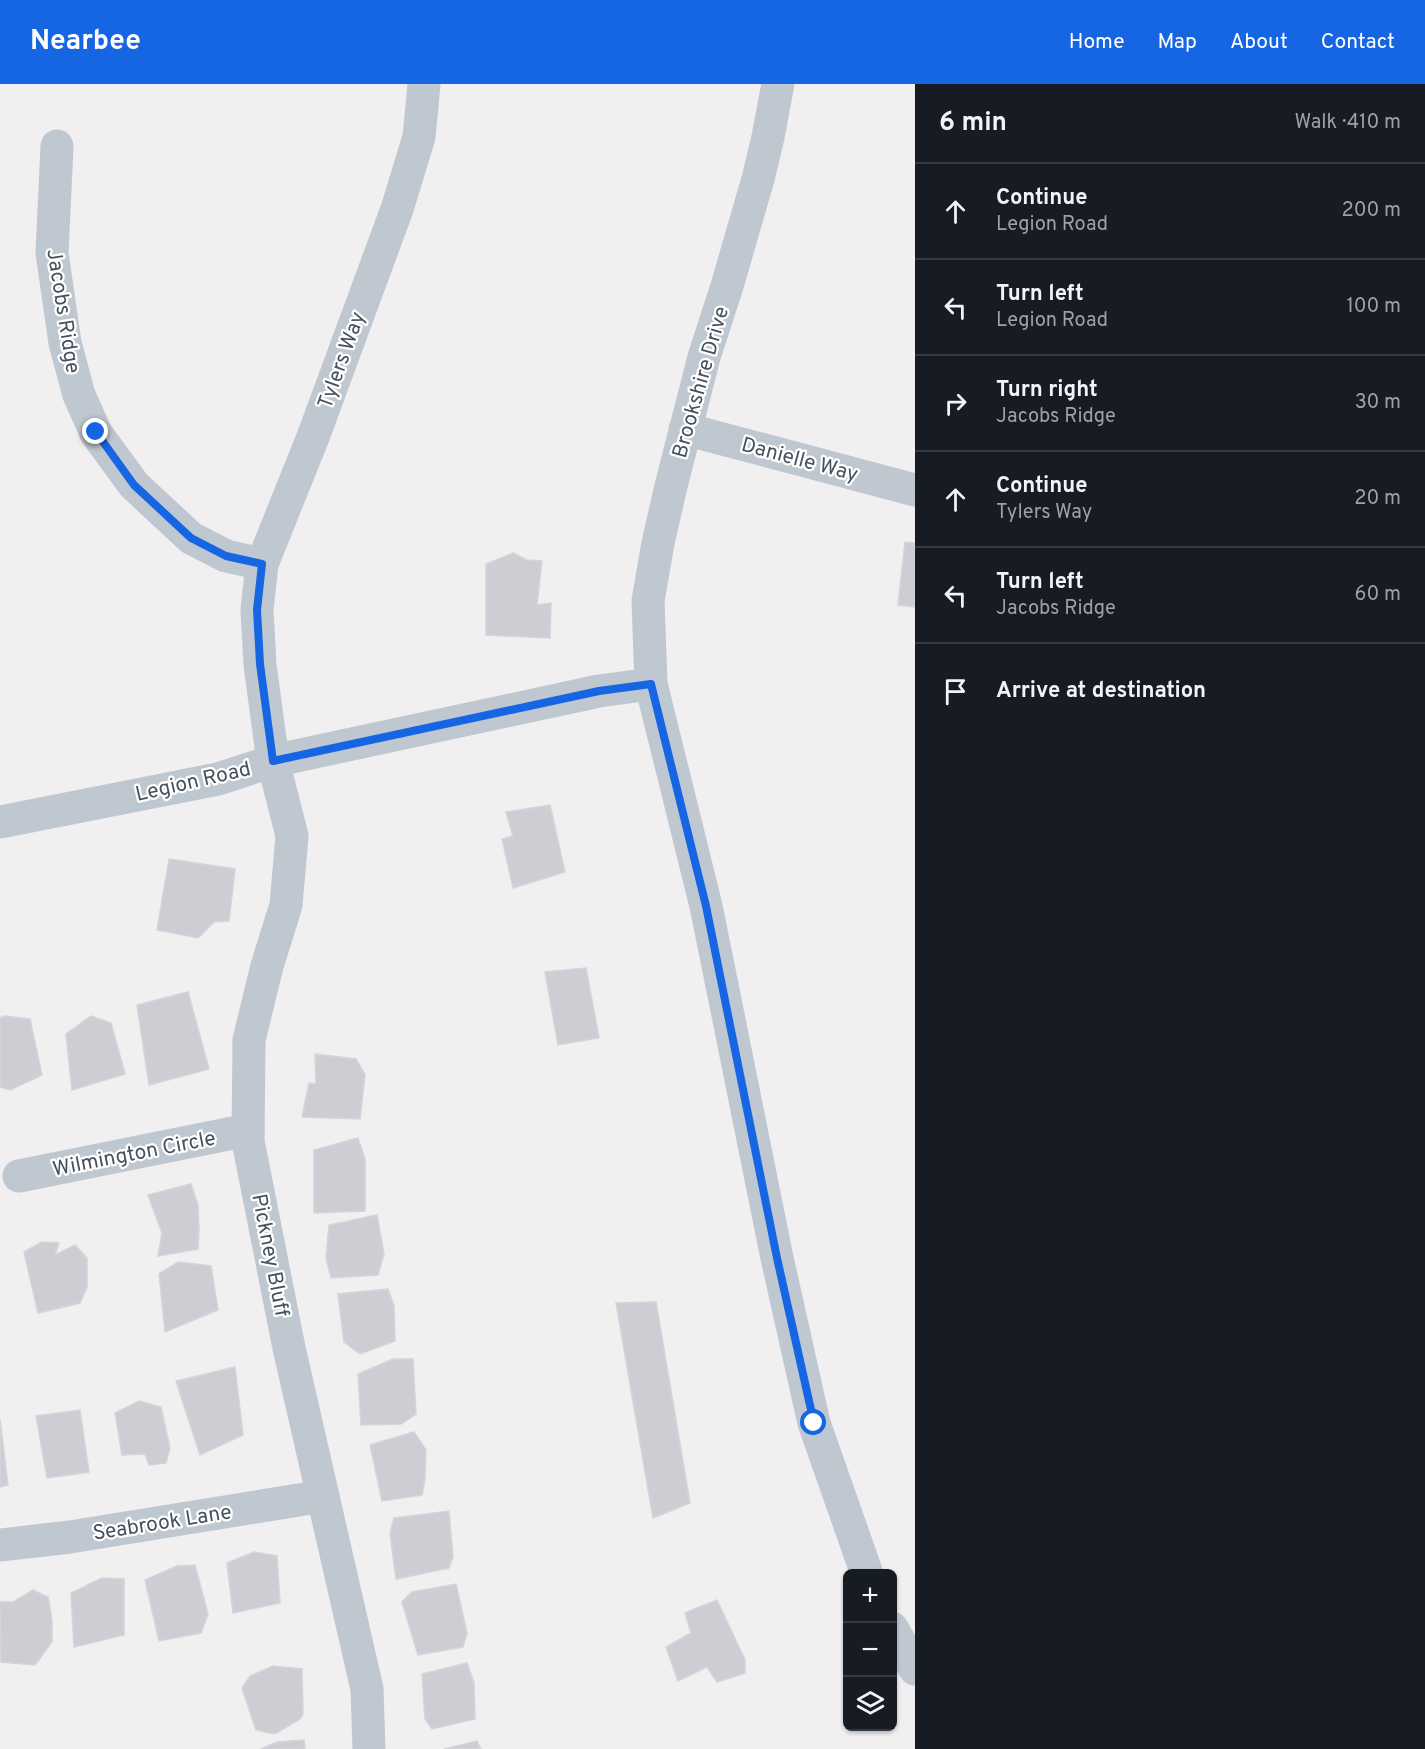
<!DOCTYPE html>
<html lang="en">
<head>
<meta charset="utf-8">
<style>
	body { margin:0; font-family:Overpass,sans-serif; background:#20242c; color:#f1f3f6 }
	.controls { position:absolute; right:18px; bottom:18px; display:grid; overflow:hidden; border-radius:9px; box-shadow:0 2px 4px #0004 }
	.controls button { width:54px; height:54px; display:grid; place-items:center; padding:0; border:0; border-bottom:2px solid #363941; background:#171b24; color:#f1f3f6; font:30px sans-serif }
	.stop { position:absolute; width:18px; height:18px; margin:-14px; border:4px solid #1666e4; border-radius:50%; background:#fff }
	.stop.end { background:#1666e4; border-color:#fff; box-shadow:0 2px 6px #0008 }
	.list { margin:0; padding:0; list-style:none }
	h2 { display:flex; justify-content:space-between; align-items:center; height:78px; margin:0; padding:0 24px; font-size:26px }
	h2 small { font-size:20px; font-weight:400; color:#9ea1a6 }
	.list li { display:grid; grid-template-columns:39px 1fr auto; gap:18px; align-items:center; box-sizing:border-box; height:96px; padding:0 24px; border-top:2px solid #363941 }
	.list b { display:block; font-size:22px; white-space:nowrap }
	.list p { margin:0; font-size:20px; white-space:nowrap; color:#9ea1a6 }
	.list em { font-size:20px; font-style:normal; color:#9ea1a6 }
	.icon { flex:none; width:33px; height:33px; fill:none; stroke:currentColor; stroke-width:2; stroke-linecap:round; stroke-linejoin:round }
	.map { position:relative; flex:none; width:915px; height:1665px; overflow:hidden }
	header { display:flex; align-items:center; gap:36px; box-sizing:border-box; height:84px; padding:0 30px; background:#1666e4; color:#fff }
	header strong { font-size:28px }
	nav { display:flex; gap:33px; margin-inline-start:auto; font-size:21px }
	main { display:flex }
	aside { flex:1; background:#171b24 }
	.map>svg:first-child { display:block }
	.building { fill:#ccced4; stroke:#d3d5da; stroke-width:1.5 }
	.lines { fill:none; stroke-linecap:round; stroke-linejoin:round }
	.minor { stroke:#bfc8d1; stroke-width:33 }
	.route { stroke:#1666e4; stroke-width:8 }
	.labels { text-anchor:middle; stroke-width:4.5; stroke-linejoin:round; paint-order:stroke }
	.street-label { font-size:21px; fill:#47515d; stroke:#fff }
</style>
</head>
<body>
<header>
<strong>Nearbee</strong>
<nav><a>Home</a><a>Map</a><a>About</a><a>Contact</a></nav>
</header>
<main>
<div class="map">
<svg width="915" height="1665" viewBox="0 0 915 1665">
	<rect width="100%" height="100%" fill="#f1efef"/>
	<!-- building -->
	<g class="building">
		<polygon points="905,458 915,459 915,523 898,521"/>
		<polygon points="513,469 527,476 542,477 537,521 551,519 550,554 486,551 486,480"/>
		<polygon points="550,721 565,788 513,804 502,755 513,752 506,728"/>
		<polygon points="169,775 235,785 229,837 214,838 198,854 157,846"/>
		<polygon points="586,884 599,954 558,961 545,888"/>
		<polygon points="188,908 209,985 149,1001 137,921"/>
		<polygon points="4,932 30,935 42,991 10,1006 0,1003 0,934"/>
		<polygon points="91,932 111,939 125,990 72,1006 66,950"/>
		<polygon points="315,970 356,975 365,991 360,1035 302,1033 309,999 316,1000"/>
		<polygon points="358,1054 365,1075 365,1127 314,1129 314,1066"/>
		<polygon points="191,1100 198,1121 199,1146 198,1165 158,1172 162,1149 148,1111"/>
		<polygon points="377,1131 384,1170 378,1191 331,1194 326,1174 329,1141"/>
		<polygon points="42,1158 59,1159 55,1171 75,1161 87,1174 87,1203 80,1219 38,1229 24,1168"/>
		<polygon points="178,1178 211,1182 218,1226 165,1248 159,1190"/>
		<polygon points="388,1205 394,1222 395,1257 360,1270 344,1258 338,1210"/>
		<polygon points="656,1218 690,1419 653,1434 616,1219"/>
		<polygon points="393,1275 413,1275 416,1330 401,1340 361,1341 358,1290"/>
		<polygon points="235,1283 243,1351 200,1371 176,1297"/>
		<polygon points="139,1317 161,1323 170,1364 166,1379 149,1381 145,1370 122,1371 115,1329"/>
		<polygon points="80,1326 89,1388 47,1394 36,1332"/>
		<polygon points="0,1335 8,1401 0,1403"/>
		<polygon points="414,1348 426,1366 425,1395 422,1411 382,1417 370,1361"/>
		<polygon points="449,1427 453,1473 449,1484 396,1495 390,1449 394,1434"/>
		<polygon points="254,1468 277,1472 280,1519 233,1529 227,1479"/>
		<polygon points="195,1481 208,1530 201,1549 159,1557 145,1496 177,1482"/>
		<polygon points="102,1494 124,1495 124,1551 74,1563 71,1509"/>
		<polygon points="456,1500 467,1549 463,1563 418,1571 402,1518 412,1508"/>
		<polygon points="33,1506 48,1513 52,1536 52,1558 35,1581 1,1578 0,1518 13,1518"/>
		<polygon points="717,1516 745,1576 745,1589 717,1598 707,1583 678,1597 666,1563 691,1549 685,1529"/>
		<polygon points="467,1579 474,1599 475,1635 432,1645 425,1635 422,1590"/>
		<polygon points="273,1582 302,1585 303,1630 300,1635 275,1650 256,1646 242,1604 250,1592"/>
		<polygon points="304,1656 305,1665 261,1665 277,1658"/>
		<polygon points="477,1657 481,1665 444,1665"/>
	</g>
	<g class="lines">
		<!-- minor -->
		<g class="minor">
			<polyline points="778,0 768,53 758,95 727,202 704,273 671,402 658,459 648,517 651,600 706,822 777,1174 814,1339 867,1490"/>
			<polyline points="57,62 52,169 65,259 79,311 96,349 134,401 191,454 226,472 262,480"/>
			<polyline points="685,345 915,406"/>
			<polyline points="0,738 218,695 273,677 599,607 651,600"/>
			<polyline points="19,1092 248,1046"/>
			<polyline points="0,1461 70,1453 323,1412"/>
			<polyline points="892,1544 915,1585"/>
			<polyline points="369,1665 367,1605 289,1264 248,1057 249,956 267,882 286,821 292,752 273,677 260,581 257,526 262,480 313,353 397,125 419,53 424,0"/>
		</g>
	</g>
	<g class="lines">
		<!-- route -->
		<polyline class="route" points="96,348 134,401 191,454 226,472 262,480 257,526 260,580 273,677 599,607 651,600 706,822 777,1174 814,1339"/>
	</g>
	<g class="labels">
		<!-- street labels -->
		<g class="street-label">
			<text transform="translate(64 227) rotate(81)" y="7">Jacobs Ridge</text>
			<text transform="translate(341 276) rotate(-70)" y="7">Tylers Way</text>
			<text transform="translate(700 298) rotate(-74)" y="7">Brookshire Drive</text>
			<text transform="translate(800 375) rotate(15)" y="7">Danielle Way</text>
			<text transform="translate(193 697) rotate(-13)" y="7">Legion Road</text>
			<text transform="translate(134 1069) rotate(-11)" y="7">Wilmington Circle</text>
			<text transform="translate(271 1171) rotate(79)" y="7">Pickney Bluff</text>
			<text transform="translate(162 1438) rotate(-9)" y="7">Seabrook Lane</text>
		</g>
	</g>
</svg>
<div class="controls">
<button>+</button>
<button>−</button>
<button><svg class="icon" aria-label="layers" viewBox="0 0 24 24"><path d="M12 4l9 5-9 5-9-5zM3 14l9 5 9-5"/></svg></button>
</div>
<div class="stop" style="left:814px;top:1339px"></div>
<div class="stop end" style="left:96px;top:348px"></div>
</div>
<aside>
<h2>6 min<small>Walk · 410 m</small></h2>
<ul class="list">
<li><svg class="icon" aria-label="ahead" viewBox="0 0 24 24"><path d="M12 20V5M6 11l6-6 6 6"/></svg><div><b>Continue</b><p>Legion Road</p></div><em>200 m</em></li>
<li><svg class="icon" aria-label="left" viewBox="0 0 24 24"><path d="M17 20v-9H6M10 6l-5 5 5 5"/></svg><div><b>Turn left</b><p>Legion Road</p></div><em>100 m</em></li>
<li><svg class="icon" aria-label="right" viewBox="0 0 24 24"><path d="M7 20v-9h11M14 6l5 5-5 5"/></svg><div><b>Turn right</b><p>Jacobs Ridge</p></div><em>30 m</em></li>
<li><svg class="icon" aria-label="ahead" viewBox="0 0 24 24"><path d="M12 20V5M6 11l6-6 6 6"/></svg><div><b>Continue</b><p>Tylers Way</p></div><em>20 m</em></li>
<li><svg class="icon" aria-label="left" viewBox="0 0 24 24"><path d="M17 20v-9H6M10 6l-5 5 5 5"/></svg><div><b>Turn left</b><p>Jacobs Ridge</p></div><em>60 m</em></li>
<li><svg class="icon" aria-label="arrive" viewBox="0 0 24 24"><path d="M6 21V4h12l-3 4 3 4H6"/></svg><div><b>Arrive at destination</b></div></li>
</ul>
</aside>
</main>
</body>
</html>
